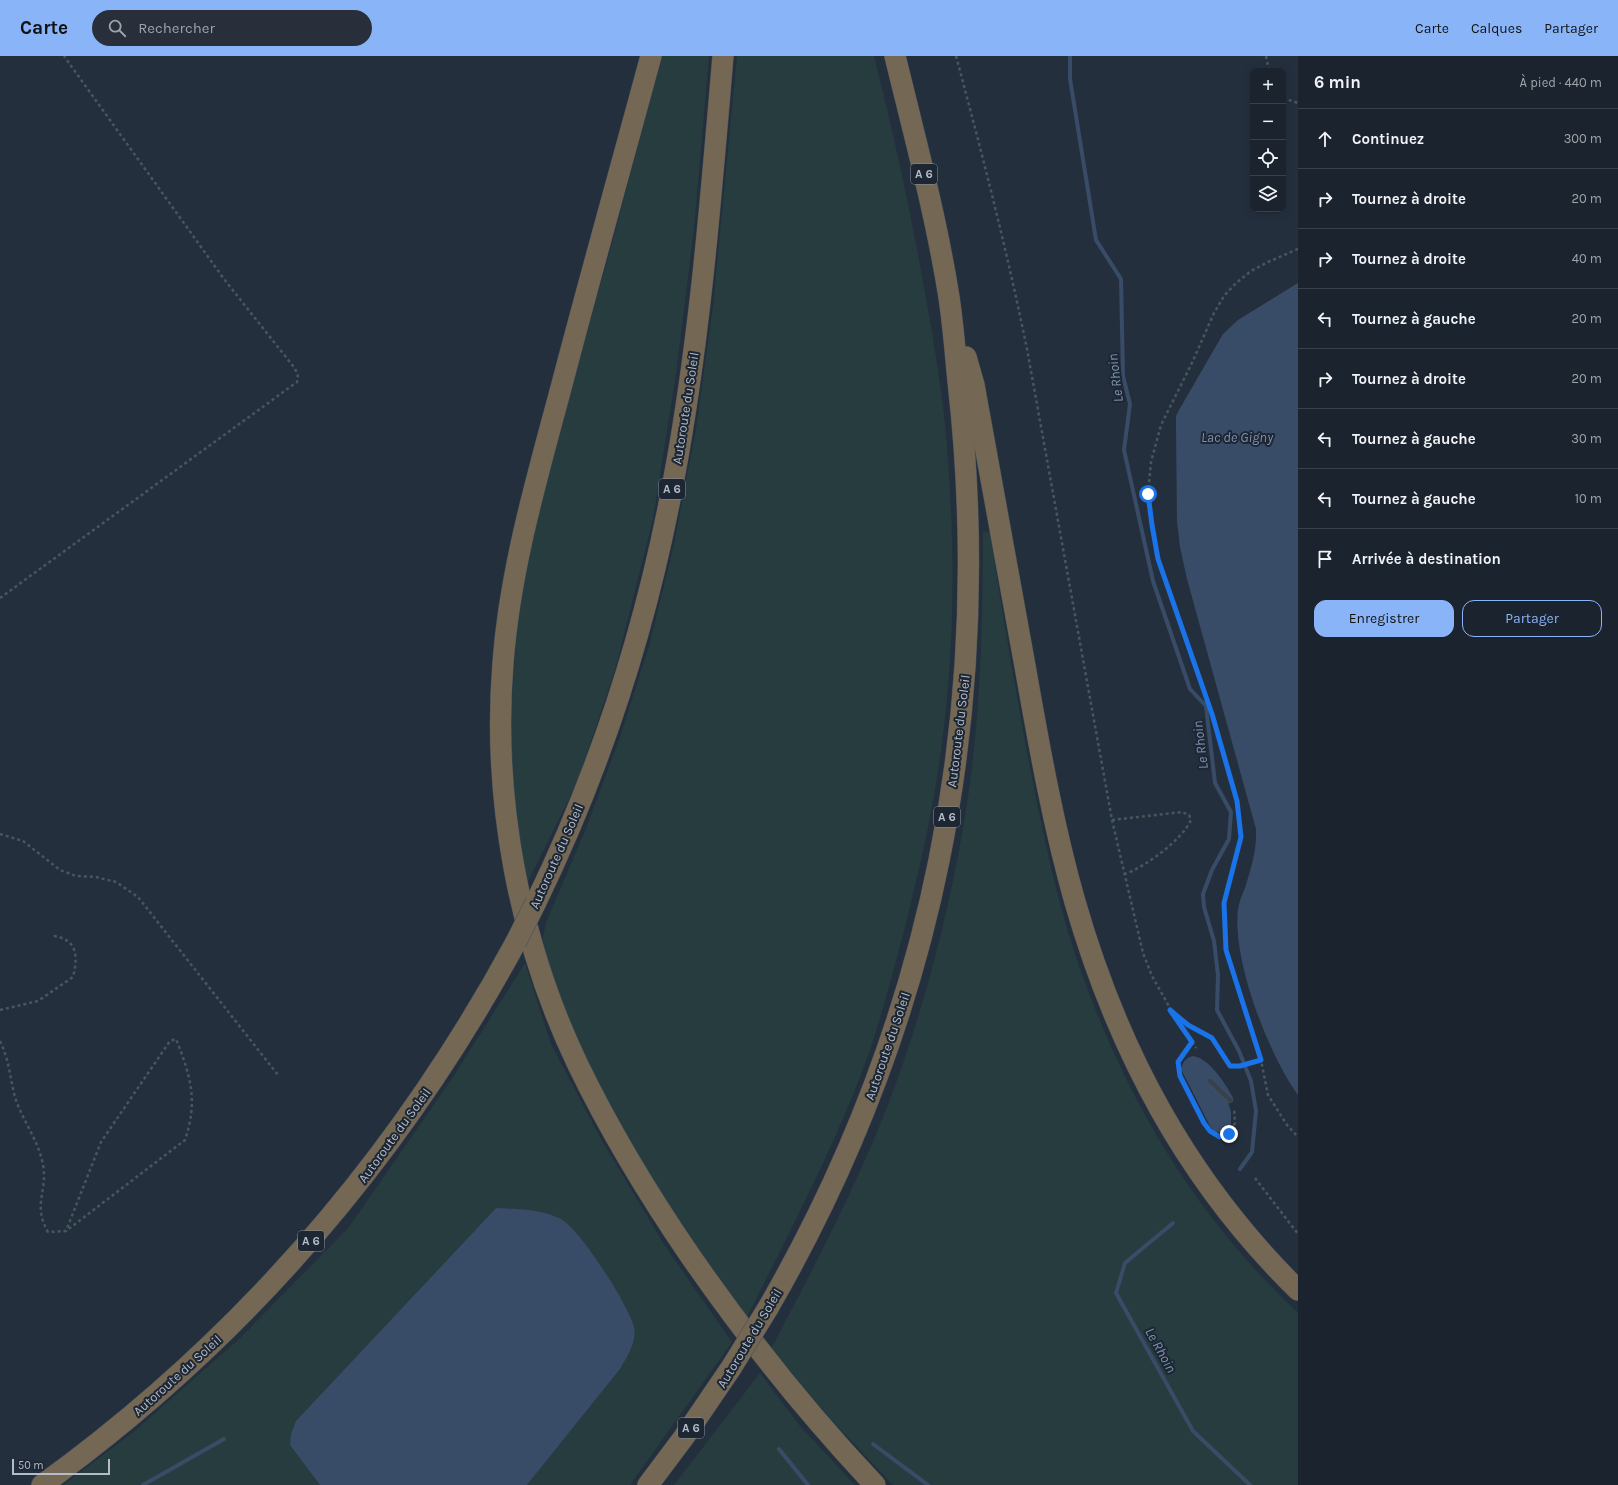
<!DOCTYPE html>
<html lang="fr">
<head>
<meta charset="utf-8">
<style>
	body { margin:0; font-family:Karla,sans-serif; background:#282f3a; color:#f1f3f6 }
	.controls { position:absolute; right:12px; top:12px; display:grid; overflow:hidden; border-radius:8px; box-shadow:0 2px 10px #0003 }
	.controls button { width:36px; height:36px; display:grid; place-items:center; padding:0; border:0; border-bottom:1px solid #39404a; background:#1b232e; color:#f1f3f6; font:20px sans-serif }
	.scale { position:absolute; left:12px; bottom:10px; width:98px; box-sizing:border-box; padding-left:4px; border:2px solid #b4bcc9; border-top:0; font-size:11px; line-height:14px; white-space:nowrap; color:#b4bcc9; -webkit-text-stroke:3px #1d2633; paint-order:stroke }
	.stop { position:absolute; width:12px; height:12px; margin:-9px; border:3px solid #1a73e8; border-radius:50%; background:#fff }
	.stop.end { background:#1a73e8; border-color:#fff; box-shadow:0 1px 4px #0008 }
	.list { margin:0; padding:0; list-style:none }
	h2 { display:flex; justify-content:space-between; align-items:center; height:52px; margin:0; padding:0 16px; font-size:17px }
	h2 small { font-size:13px; font-weight:400; color:#a0a4aa }
	.list li { display:grid; grid-template-columns:26px 1fr auto; gap:12px; align-items:center; box-sizing:border-box; height:60px; padding:0 16px; border-top:1px solid #39404a }
	.list b { display:block; font-size:15px; white-space:nowrap }
	.list em { font-size:13px; font-style:normal; color:#a0a4aa }
	.actions { display:flex; gap:8px; padding:12px 16px }
	.actions a { flex:1; padding:9px 0; border:1px solid #8ab4f8; border-radius:12px; text-align:center; font-size:14px; color:#8ab4f8 }
	.actions .main { background:#8ab4f8; color:#111 }
	.icon { flex:none; width:22px; height:22px; fill:none; stroke:currentColor; stroke-width:2; stroke-linecap:round; stroke-linejoin:round }
	.map { position:relative; flex:none; width:1298px; height:1429px; overflow:hidden }
	header { display:flex; align-items:center; gap:24px; box-sizing:border-box; height:56px; padding:0 20px; background:#8ab4f8; color:#111 }
	header strong { font-size:19px }
	nav { display:flex; gap:22px; margin-inline-start:auto; font-size:14px }
	.search { width:280px; height:36px; background:#282f3a; display:flex; align-items:center; gap:10px; box-sizing:border-box; padding:0 14px; border-radius:22px; color:#a0a4aa; font-size:15px }
	main { display:flex }
	aside { flex:1; background:#1b232e }
	.map>svg:first-child { display:block }
	.green { fill:#263c3f }
	.water { fill:#394c67 }
	.lines { fill:none; stroke-linecap:round; stroke-linejoin:round }
	.stream { stroke:#394c67; stroke-width:4 }
	.lane-casing { stroke:#565f6c; stroke-width:6 }
	.highway-casing { stroke:#434c59; stroke-width:22 }
	.path { stroke:#44595c; stroke-width:2.5; stroke-dasharray:3 3; stroke-linecap:butt }
	.lane { stroke:#38414e; stroke-width:5.5 }
	.highway { stroke:#746855; stroke-width:21 }
	.highway-bridge-casing { stroke:#434c59; stroke-width:22; stroke-linecap:butt }
	.highway-bridge { stroke:#746855; stroke-width:21 }
	.route { stroke:#1a73e8; stroke-width:5 }
	.labels { text-anchor:middle; stroke-width:4; stroke-linejoin:round; paint-order:stroke }
	.shield { fill:#1d2633; stroke:#878f9c; stroke-width:1 }
	.shield-label { font-size:12px; font-weight:bold; fill:#b4bcc9 }
	.street-label { font-size:13px; fill:#b4bcc9; stroke:#1d2633 }
	.water-label { font-size:14px; font-style:italic; fill:#7c92b1; stroke:#1d2633 }
</style>
</head>
<body>
<header>
<strong>Carte</strong>
<div class="search"><svg class="icon" aria-label="search" viewBox="0 0 24 24"><circle cx="10" cy="10" r="6"/><path d="M15 15l6 6"/></svg>Rechercher</div>
<nav><a>Carte</a><a>Calques</a><a>Partager</a></nav>
</header>
<main>
<div class="map">
<svg width="1298" height="1429" viewBox="0 0 1298 1429">
	<rect width="100%" height="100%" fill="#242f3e"/>
	<!-- green -->
	<g class="green">
		<polygon points="662,0 709,0 694,173 676,318 653,463 615,614 577,727 527,827 522,806 509,691 517,567 543,429 610,195"/>
		<path d="M737,0H874C894,79 911,157 925,237C936,297 946,358 949,419C956,525 953,634 934,739C927,782 916,825 906,867C894,912 883,956 868,1000C835,1090 790,1175 747,1261L683,1173L632,1092L593,1016L562,949L542,887L546,866L585,775L619,684L649,590L673,493L696,373L713,250Z"/>
		<path d="M983,475L990,476C1000,544 1012,612 1024,680C1038,753 1052,827 1075,898C1122,1037 1191,1156 1298,1257V1429H893L826,1358L771,1293C818,1203 866,1113 900,1016C931,927 954,835 968,741C981,653 983,564 983,475Z"/>
		<polygon points="525,907 551,988 601,1083 665,1190 732,1286 630,1429 527,1429 620,1313 525,1153 496,1152 349,1309 313,1419 320,1429 63,1429 131,1378 237,1285 349,1171 455,1018"/>
		<polygon points="760,1317 800,1370 855,1429 674,1429"/>
	</g>
	<!-- water -->
	<g class="water">
		<path d="M1298,227V1039C1268,998 1232,903 1238,853C1239,846 1242,839 1245,832C1251,812 1257,794 1256,773L1187,523L1180,491L1177,465L1176,370V360L1179,354L1223,278L1238,264Z"/>
		<path d="M1193,1000C1209,1002 1226,1028 1233,1042L1228,1046L1231,1056V1070L1223,1077L1214,1075L1210,1070L1181,1013C1183,1005 1186,1002 1193,1000Z"/>
		<path d="M496,1152C519,1153 541,1153 561,1163C580,1173 629,1250 634,1271C637,1286 627,1301 620,1313L527,1429H320L290,1389L291,1378L296,1365Z"/>
	</g>
	<g class="lines">
		<!-- stream -->
		<g class="stream">
			<polyline points="1070,0 1070,23 1096,184 1121,223 1123,320 1130,348 1124,394 1153,525 1190,633 1206,650 1215,727 1231,756 1229,783 1212,814 1203,838 1204,851 1214,885 1218,919 1217,954 1239,995 1251,1025 1256,1055 1252,1096 1240,1113"/>
			<polyline points="1173,1167 1125,1207 1116,1237 1193,1375 1250,1429"/>
			<polyline points="873,1388 928,1429"/>
			<polyline points="779,1393 808,1429"/>
			<polyline points="143,1429 224,1383"/>
		</g>
		<!-- lane casing -->
		<g class="lane-casing">
			<polyline id="lane" points="1210,1025 1230,1044"/>
		</g>
		<!-- highway casing -->
		<g class="highway-casing">
			<g id="highway">
				<path d="M651,0C621,111 590,221 561,332C537,422 510,513 503,607C492,743 519,886 578,1009C610,1075 648,1138 689,1198C745,1279 807,1357 875,1429"/>
				<path d="M966,301L974,329C991,423 1008,517 1025,610C1039,689 1053,769 1075,846C1118,995 1187,1125 1298,1234"/>
				<path d="M536,846C601,712 647,569 674,422C700,283 711,141 723,0"/>
				<path d="M768,1252C934,965 995,653 958,325C955,295 953,265 948,235C935,156 914,78 895,0"/>
				<path d="M42,1429C241,1285 399,1102 516,886"/>
				<polyline points="648,1429 684,1381 731,1312"/>
			</g>
		</g>
		<!-- path -->
		<g class="path">
			<path d="M956,0C982,97 1007,195 1027,293L1112,764L1143,897L1152,920L1171,954L1188,969L1212,982L1230,1011L1240,1010L1261,1004"/>
			<polyline points="1266,0 1269,15"/>
			<polyline points="1283,42 1298,47"/>
			<polyline points="1298,193 1268,206 1251,215 1236,227 1224,240 1214,257 1191,309 1161,369 1151,406 1148,438 1158,503 1212,658 1237,745 1241,781 1224,847 1226,894 1261,1004 1268,1039 1287,1069 1298,1081"/>
			<polyline points="0,542 297,326 298,318 293,310 224,223 64,0"/>
			<path d="M1112,764L1182,756L1189,759L1191,764C1182,784 1145,811 1125,818"/>
			<polyline points="0,778 23,785 60,814 76,820 96,821 116,826 138,841 278,1019"/>
			<path d="M0,954L38,945L73,921C78,901 78,883 53,880"/>
			<polyline points="1172,956 1196,992"/>
			<path d="M0,985C9,1003 10,1022 15,1041C22,1064 39,1085 43,1109C48,1136 32,1148 48,1176L66,1175L185,1084C198,1045 191,1021 176,983L170,985L101,1086L66,1175"/>
			<path d="M1192,986C1185,995 1178,1002 1178,1014L1204,1067L1210,1075L1220,1081L1229,1078L1235,1067L1234,1052"/>
			<polyline points="1255,1122 1298,1178"/>
		</g>
		<!-- lane -->
		<use href="#lane" class="lane"/>
		<!-- highway -->
		<use href="#highway" class="highway"/>
		<!-- highway-bridge casing -->
		<g class="highway-bridge-casing">
			<g id="highway-bridge">
				<polyline points="516,886 536,846"/>
				<polyline points="731,1312 768,1252"/>
			</g>
		</g>
		<!-- highway-bridge -->
		<use href="#highway-bridge" class="highway-bridge"/>
	</g>
	<g class="lines">
		<!-- route -->
		<polyline class="route" points="1148,438 1152,469 1158,503 1212,658 1237,745 1241,781 1224,847 1226,894 1261,1004 1240,1010 1230,1010 1212,982 1188,969 1170,954 1192,986 1178,1006 1180,1020 1204,1067 1210,1075 1220,1081 1229,1078"/>
	</g>
	<g class="labels">
		<!-- shield labels -->
		<g class="shield">
			<rect x="911" y="108" width="26" height="20" rx="3"/>
			<rect x="659" y="423" width="26" height="20" rx="3"/>
			<rect x="934" y="751" width="26" height="20" rx="3"/>
			<rect x="298" y="1175" width="26" height="20" rx="3"/>
			<rect x="678" y="1362" width="26" height="20" rx="3"/>
		</g>
		<g class="shield-label">
			<text x="924" y="122">A 6</text>
			<text x="672" y="437">A 6</text>
			<text x="947" y="765">A 6</text>
			<text x="311" y="1189">A 6</text>
			<text x="691" y="1376">A 6</text>
		</g>
		<!-- street labels -->
		<g class="street-label">
			<text transform="translate(685 352) rotate(-81)" y="5">Autoroute du Soleil</text>
			<text transform="translate(958 675) rotate(-83)" y="5">Autoroute du Soleil</text>
			<text transform="translate(556 800) rotate(-66)" y="5">Autoroute du Soleil</text>
			<text transform="translate(887 990) rotate(-71)" y="5">Autoroute du Soleil</text>
			<text transform="translate(394 1079) rotate(-54)" y="5">Autoroute du Soleil</text>
			<text transform="translate(749 1282) rotate(-59)" y="5">Autoroute du Soleil</text>
			<text transform="translate(177 1319) rotate(-42)" y="5">Autoroute du Soleil</text>
		</g>
		<!-- water labels -->
		<g class="water-label">
			<text transform="translate(1115 322) rotate(-97)" y="5">Le Rhoin</text>
			<text x="1237" y="386">Lac de Gigny</text>
			<text transform="translate(1200 689) rotate(-97)" y="5">Le Rhoin</text>
			<text transform="translate(1161 1294) rotate(61)" y="5">Le Rhoin</text>
		</g>
	</g>
</svg>
<div class="controls">
<button>+</button>
<button>−</button>
<button><svg class="icon" aria-label="locate" viewBox="0 0 24 24"><circle cx="12" cy="12" r="6"/><path d="M12 2v4M12 18v4M2 12h4M18 12h4"/></svg></button>
<button><svg class="icon" aria-label="layers" viewBox="0 0 24 24"><path d="M12 4l9 5-9 5-9-5zM3 14l9 5 9-5"/></svg></button>
</div>
<div class="scale">50 m</div>
<div class="stop" style="left:1148px;top:438px"></div>
<div class="stop end" style="left:1229px;top:1078px"></div>
</div>
<aside>
<h2>6 min<small>À pied · 440 m</small></h2>
<ul class="list">
<li><svg class="icon" aria-label="ahead" viewBox="0 0 24 24"><path d="M12 20V5M6 11l6-6 6 6"/></svg><div><b>Continuez</b></div><em>300 m</em></li>
<li><svg class="icon" aria-label="right" viewBox="0 0 24 24"><path d="M7 20v-9h11M14 6l5 5-5 5"/></svg><div><b>Tournez à droite</b></div><em>20 m</em></li>
<li><svg class="icon" aria-label="right" viewBox="0 0 24 24"><path d="M7 20v-9h11M14 6l5 5-5 5"/></svg><div><b>Tournez à droite</b></div><em>40 m</em></li>
<li><svg class="icon" aria-label="left" viewBox="0 0 24 24"><path d="M17 20v-9H6M10 6l-5 5 5 5"/></svg><div><b>Tournez à gauche</b></div><em>20 m</em></li>
<li><svg class="icon" aria-label="right" viewBox="0 0 24 24"><path d="M7 20v-9h11M14 6l5 5-5 5"/></svg><div><b>Tournez à droite</b></div><em>20 m</em></li>
<li><svg class="icon" aria-label="left" viewBox="0 0 24 24"><path d="M17 20v-9H6M10 6l-5 5 5 5"/></svg><div><b>Tournez à gauche</b></div><em>30 m</em></li>
<li><svg class="icon" aria-label="left" viewBox="0 0 24 24"><path d="M17 20v-9H6M10 6l-5 5 5 5"/></svg><div><b>Tournez à gauche</b></div><em>10 m</em></li>
<li><svg class="icon" aria-label="arrive" viewBox="0 0 24 24"><path d="M6 21V4h12l-3 4 3 4H6"/></svg><div><b>Arrivée à destination</b></div></li>
</ul>
<div class="actions"><a class="main">Enregistrer</a><a>Partager</a></div>
</aside>
</main>
</body>
</html>
